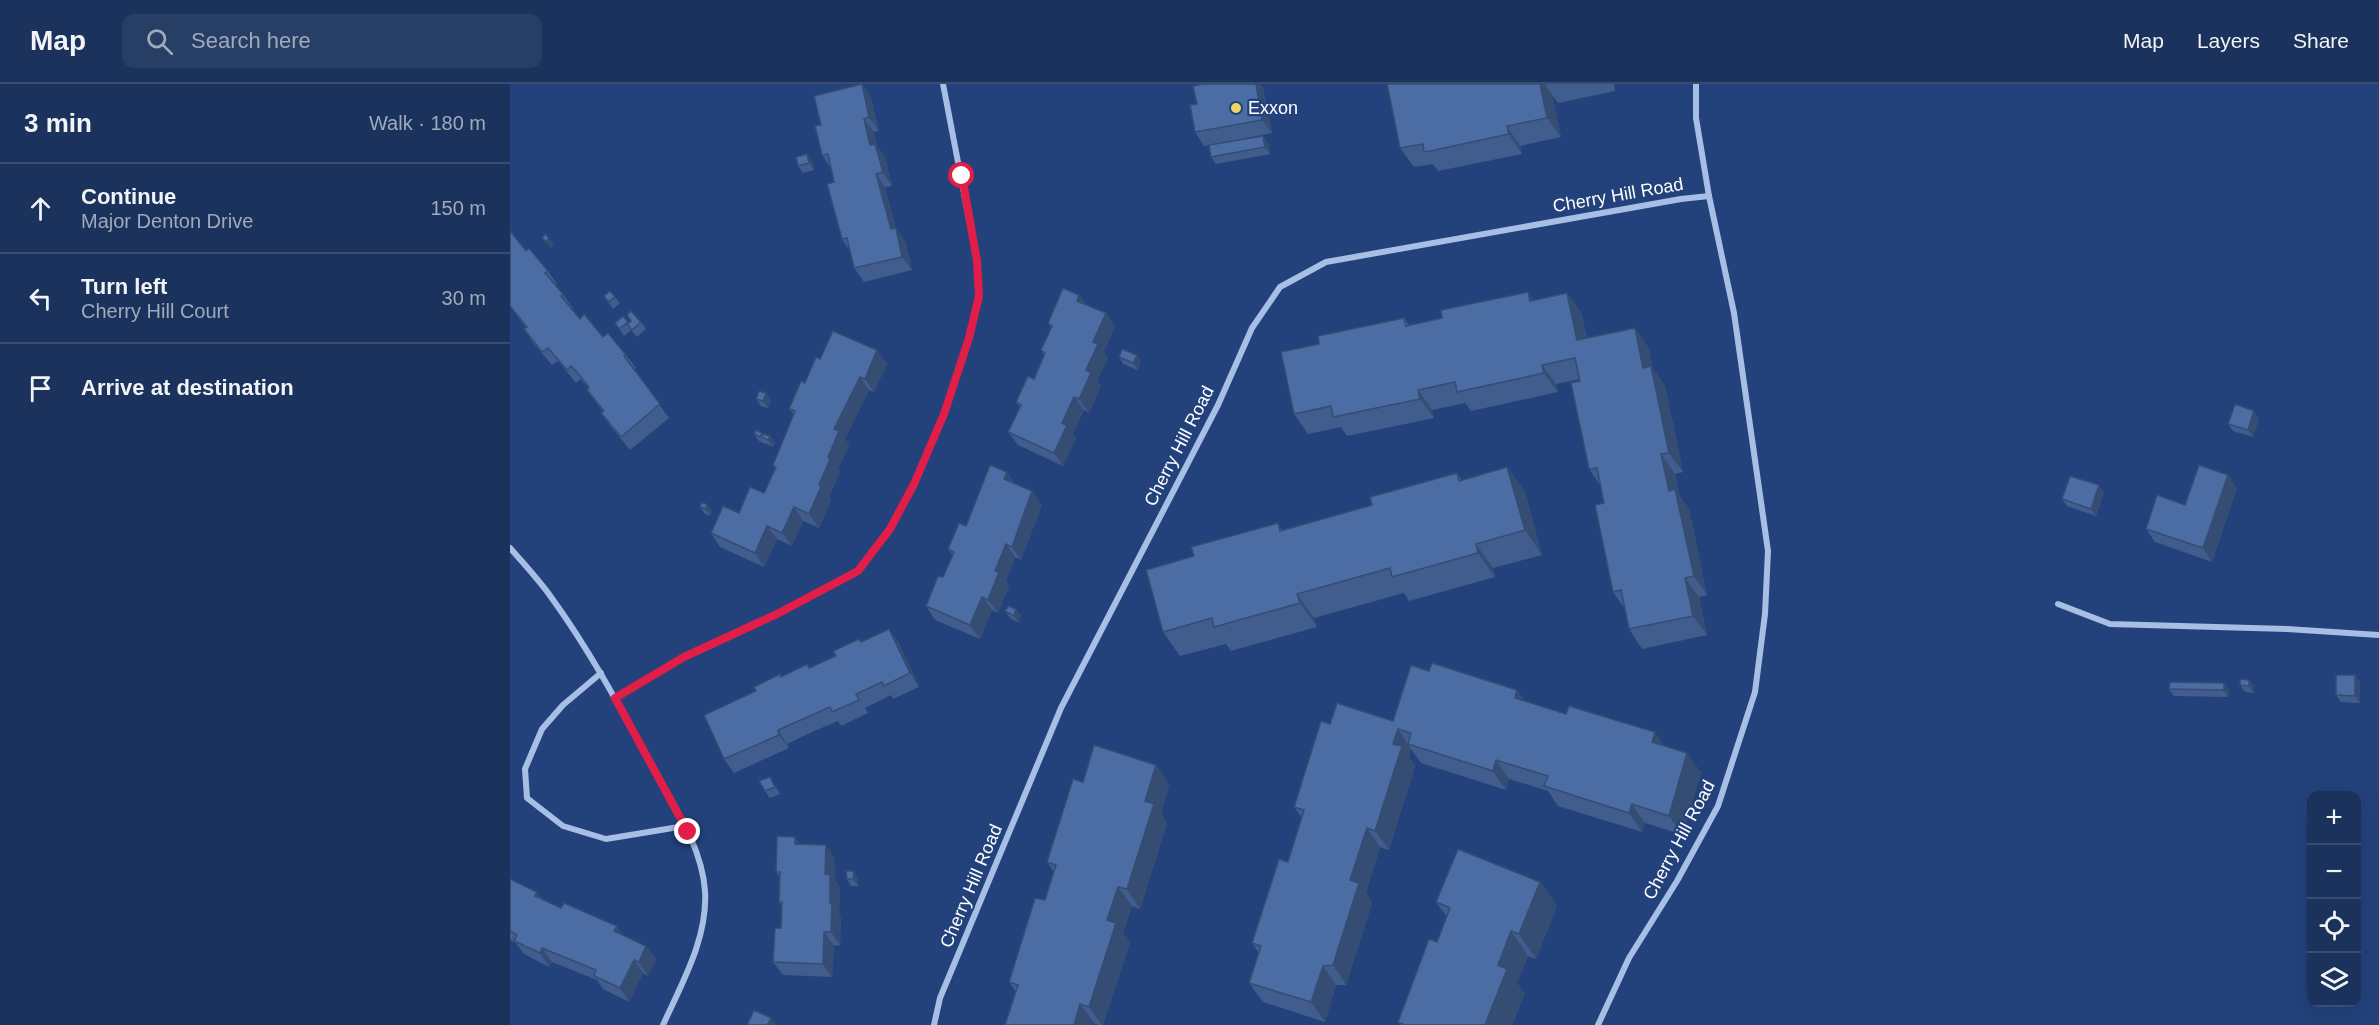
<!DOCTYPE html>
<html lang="en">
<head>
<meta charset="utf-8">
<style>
	body { margin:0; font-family:Arial,sans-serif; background:#273e65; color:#f1f3f6 }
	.controls { position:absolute; right:18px; bottom:18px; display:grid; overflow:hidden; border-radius:12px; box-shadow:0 6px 24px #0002 }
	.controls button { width:54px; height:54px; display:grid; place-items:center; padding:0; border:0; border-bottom:2px solid #384d72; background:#1a325c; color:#f1f3f6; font:30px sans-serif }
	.stop { position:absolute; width:18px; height:18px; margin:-14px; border:4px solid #e11d48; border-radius:50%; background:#fff }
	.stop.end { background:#e11d48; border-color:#fff; box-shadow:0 2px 6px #0008 }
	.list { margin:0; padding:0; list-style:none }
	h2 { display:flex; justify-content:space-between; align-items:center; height:78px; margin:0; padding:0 24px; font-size:26px }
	h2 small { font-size:20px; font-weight:400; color:#9faabb }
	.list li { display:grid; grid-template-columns:39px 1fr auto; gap:18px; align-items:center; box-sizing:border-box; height:90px; padding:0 24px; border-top:2px solid #384d72 }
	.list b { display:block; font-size:22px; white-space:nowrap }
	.list p { margin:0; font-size:20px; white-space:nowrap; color:#9faabb }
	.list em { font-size:20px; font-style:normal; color:#9faabb }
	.icon { flex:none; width:33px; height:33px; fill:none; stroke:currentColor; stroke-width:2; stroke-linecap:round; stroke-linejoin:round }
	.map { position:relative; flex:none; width:1869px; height:941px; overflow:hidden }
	header { display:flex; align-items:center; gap:36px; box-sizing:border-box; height:84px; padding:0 30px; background:#1a325c; border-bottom:2px solid #384d72 }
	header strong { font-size:28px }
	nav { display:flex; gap:33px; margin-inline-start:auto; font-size:21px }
	.search { width:420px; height:54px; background:#273e65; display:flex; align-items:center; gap:15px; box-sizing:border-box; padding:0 21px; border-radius:12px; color:#9faabb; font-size:22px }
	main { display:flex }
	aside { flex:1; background:#1a325c }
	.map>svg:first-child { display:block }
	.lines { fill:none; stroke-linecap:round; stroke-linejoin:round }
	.minor { stroke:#a7bee5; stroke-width:6 }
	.wall { fill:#415d8d }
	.shaded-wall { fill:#354c73 }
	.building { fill:#4c6ca4; stroke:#354c73; stroke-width:1.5 }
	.route { stroke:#e11d48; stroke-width:8 }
	.poi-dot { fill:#efd46a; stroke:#23427b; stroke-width:2 }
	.labels { text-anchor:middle; stroke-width:4.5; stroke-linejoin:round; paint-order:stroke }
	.poi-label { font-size:18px; fill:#fff; stroke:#23427b; text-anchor:start }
	.street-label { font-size:18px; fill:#fff; stroke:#23427b }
</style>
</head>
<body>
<header>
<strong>Map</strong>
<div class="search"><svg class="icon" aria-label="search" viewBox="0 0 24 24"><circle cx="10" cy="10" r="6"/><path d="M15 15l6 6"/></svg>Search here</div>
<nav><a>Map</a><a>Layers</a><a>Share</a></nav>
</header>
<main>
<aside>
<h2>3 min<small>Walk · 180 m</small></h2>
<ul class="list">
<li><svg class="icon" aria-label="ahead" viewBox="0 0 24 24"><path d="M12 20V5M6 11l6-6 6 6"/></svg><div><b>Continue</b><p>Major Denton Drive</p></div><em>150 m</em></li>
<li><svg class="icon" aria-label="left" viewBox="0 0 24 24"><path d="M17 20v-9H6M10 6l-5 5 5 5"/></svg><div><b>Turn left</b><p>Cherry Hill Court</p></div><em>30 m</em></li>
<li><svg class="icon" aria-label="arrive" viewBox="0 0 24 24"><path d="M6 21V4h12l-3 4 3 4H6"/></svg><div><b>Arrive at destination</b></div></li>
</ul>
</aside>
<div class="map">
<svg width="1869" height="941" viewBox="0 0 1869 941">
	<rect width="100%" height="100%" fill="#23427b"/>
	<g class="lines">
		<!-- minor -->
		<g class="minor">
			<path d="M0,464C14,480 29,496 41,513C81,568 112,627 144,686C165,724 192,763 195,807C198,854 172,899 153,941"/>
			<polyline points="1548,520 1600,540 1777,545 1869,551"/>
			<polyline points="91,589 53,621 32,645 15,685 17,714 53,742 96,755 175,742"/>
			<polyline points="105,614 174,573 267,530 348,487 380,445 404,400 434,330 459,254 469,212 467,177 433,0"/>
			<polyline points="424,941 430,914 551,624 708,321 742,244 770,203 816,178 1171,115 1199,112"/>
			<polyline points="1088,941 1119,874 1167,797 1208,722 1245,608 1255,530 1258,467 1224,229 1199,112 1186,34 1186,0"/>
		</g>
	</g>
	<!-- wall -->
	<g class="wall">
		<polygon points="352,0 361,14 369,47 364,48 367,62 375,73 382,102 375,103 386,145 395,157 402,186 354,198 344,184 340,167 332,155 324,98 321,84 312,71 311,41"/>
		<polygon points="877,0 1104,0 1105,7 1048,19 1042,11 1051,53 1010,62 1012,70 928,87 923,80 904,83 890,64"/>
		<polygon points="753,4 762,49 694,62 685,48 687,20"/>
		<polygon points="753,52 758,59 760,70 706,80 701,73"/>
		<polygon points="297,70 302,77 304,86 293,89 288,82"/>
		<polygon points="16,167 38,187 47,200 46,201 63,224 62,225 70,235 116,271 126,284 124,286 159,334 120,366 101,343 91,329 93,328 77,306 78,304 77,302 70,295 66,299 48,277 42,281 23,259 14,245 16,244 0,222"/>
		<polygon points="100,207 110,219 103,225 94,212"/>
		<polygon points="1057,209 1071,228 1077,254 1139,264 1143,285 1155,302 1173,388 1165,390 1169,411 1179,425 1197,511 1189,513 1197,551 1132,565 1119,545 1115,525 1103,508 1094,419 1090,401 1079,385 1070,295 1046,300 1048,308 961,327 955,319 922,326 924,334 837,352 831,343 798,350 784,330 809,260 894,234 900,242"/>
		<polygon points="569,211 576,220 596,229 605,243 594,268 598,274 587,297 591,302 579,329 574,326 563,350 566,354 553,382 508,361 498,348 510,323 506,318 524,295 534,271 531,266 541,244 538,239"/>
		<polygon points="117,231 131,238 136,245 127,253 121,246 114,252 105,239 113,232 119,239 121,237"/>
		<polygon points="627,271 631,278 628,286 613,280 609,273"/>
		<polygon points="310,275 377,280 364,308 359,306 335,355 339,361 328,385 330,388 319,413 321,416 309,444 293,437 282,462 267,455 254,483 210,463 201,449 254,409 265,385 263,381 284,331 279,325"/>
		<polygon points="256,309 261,316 258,324 251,322 246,315"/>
		<polygon points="1749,334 1743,353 1723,347 1718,340"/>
		<polygon points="252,349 253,351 260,352 265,359 263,363 257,360 256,359 255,360 249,357 244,350"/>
		<polygon points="997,383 1015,408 1032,471 983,484 985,493 899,517 894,509 804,534 807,543 721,567 716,560 670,572 653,548 768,439 772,446 862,421 947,389 952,396"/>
		<polygon points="497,388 505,400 522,407 532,421 511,476 505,473 496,497 499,502 488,529 482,526 470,555 425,536 416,522 433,493 443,472 438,465"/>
		<polygon points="1718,391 1727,404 1702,478 1645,458 1636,445 1675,421"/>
		<polygon points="1594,408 1586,432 1557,422 1552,415"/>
		<polygon points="190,423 202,427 200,432 195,430"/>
		<polygon points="495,527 511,531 509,539 500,534"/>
		<polygon points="379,545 389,559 409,603 383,615 381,611 355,624 358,629 331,642 328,637 302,648 277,660 279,664 224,689 214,675 272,592 297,580 300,584"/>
		<polygon points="919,587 1007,606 1015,617 1155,662 1191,688 1173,751 1135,739 1132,748 1048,722 1038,707 999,695 996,706 911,679 901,665 899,673 905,682 879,766 870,763 856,809 862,819 836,901 826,901 815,938 753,918 739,899 749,869 742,859 778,778 792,734 784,723 820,640 883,637"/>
		<polygon points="1739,596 1744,603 1744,609 1735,608 1730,601"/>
		<polygon points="1850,598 1850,619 1831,618 1826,611"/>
		<polygon points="1714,599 1719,606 1718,613 1664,612 1659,605"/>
		<polygon points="646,681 659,700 651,729 657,739 630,825 622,822 613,849 620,858 593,941 588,941 584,939 506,908 499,898 535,816 544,788 537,778 573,698"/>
		<polygon points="260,693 270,710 260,714 255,707"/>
		<polygon points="290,760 325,774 325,797 330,804 329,830 331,833 330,861 324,862 322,893 273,891 263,878 271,844 272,822 269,818 270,794 266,788"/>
		<polygon points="348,794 348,802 341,802 337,795"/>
		<polygon points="0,795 27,808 33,816 136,862 146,875 138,892 133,889 119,918 93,905 87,896 42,878 39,883 14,870 6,859 0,856"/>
		<polygon points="1030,798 1047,822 1026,875 1018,872 1007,899 1015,910 1002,941 890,941 888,938 927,858 937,833 926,818"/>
	</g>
	<!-- shaded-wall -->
	<g class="shaded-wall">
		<polygon points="352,0 361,14 369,47 359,33"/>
		<polygon points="746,0 750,0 753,4 762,49 752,36"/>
		<polygon points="1030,0 1035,0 1042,11 1051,53 1037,34"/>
		<polygon points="354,35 364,48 367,62 375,73 382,102 373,88 360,61"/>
		<polygon points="997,42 1010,62 1012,70 999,50"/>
		<polygon points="753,52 758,59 760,70 755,63"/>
		<polygon points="297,70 302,77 304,86 299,79"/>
		<polygon points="366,90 375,103 386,145 395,157 402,186 392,173 381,145"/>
		<polygon points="39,154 44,161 41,165 36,158"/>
		<polygon points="1018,208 1032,228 1020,217"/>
		<polygon points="1057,209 1071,228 1081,276 1067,256"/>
		<polygon points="569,211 579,225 567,217"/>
		<polygon points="596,229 605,243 594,268 598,274 587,297 591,302 579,329 569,315 583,258"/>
		<polygon points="1125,244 1139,264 1143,285 1155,302 1173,388 1159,369 1133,284"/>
		<polygon points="367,266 377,280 364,308 355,295"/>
		<polygon points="627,271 631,278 628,286 623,279"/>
		<polygon points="1032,281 1046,300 1048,308 1034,289"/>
		<polygon points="350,293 359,306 335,355 339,361 328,385 330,388 319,413 321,416 309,444 299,430 318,373 324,345"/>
		<polygon points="908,306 922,326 924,334 910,315"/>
		<polygon points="256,309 261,316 258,324 253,317"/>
		<polygon points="564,313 574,326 563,350 566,354 553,382 544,369 552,339"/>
		<polygon points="1744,327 1749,334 1743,353 1738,346"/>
		<polygon points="260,352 265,359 263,363 258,356"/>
		<polygon points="1151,370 1165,390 1169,411 1179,425 1197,511 1184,492 1159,407"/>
		<polygon points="997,383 1015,408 1032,471 1015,446"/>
		<polygon points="497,388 507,402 494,395"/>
		<polygon points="1718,391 1727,404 1702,478 1693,464"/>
		<polygon points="1589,401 1594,408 1586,432 1581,425"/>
		<polygon points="522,407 532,421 511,476 502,463"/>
		<polygon points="197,420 202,427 200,432 196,425"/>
		<polygon points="284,423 293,437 282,462 272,449"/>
		<polygon points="257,442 267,455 254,483 245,469"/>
		<polygon points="496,460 505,473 496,497 499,502 488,529 478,516 485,487"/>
		<polygon points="966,460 983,484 985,493 968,469"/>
		<polygon points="1175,494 1189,513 1197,551 1183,532"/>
		<polygon points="787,510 804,534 807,543 790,519"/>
		<polygon points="472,513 482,526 470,555 460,541"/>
		<polygon points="506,525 511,531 509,539 504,532"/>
		<polygon points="379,545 389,559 409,603 400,589"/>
		<polygon points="1845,591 1850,598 1850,619 1845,612"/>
		<polygon points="1739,596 1744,603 1744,609 1739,602"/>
		<polygon points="1714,599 1719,606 1718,613 1714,606"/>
		<polygon points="1007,606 1021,625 1005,614"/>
		<polygon points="888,645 901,665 899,673 905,682 879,766 865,747 883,660"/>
		<polygon points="268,646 277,660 279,664 269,651"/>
		<polygon points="1145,648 1159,668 1142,658"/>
		<polygon points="1177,669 1191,688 1173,751 1159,732"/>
		<polygon points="986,676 999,695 996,706 983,687"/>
		<polygon points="646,681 659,700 651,729 657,739 630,825 617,805 635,717"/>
		<polygon points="1122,720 1135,739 1132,748 1119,729"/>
		<polygon points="857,744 870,763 856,809 862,819 836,901 823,881 840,796"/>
		<polygon points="285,753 295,766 285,760"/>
		<polygon points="316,761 325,774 325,797 330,804 329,830 331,833 330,861 321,848 315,790"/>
		<polygon points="344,787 348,794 348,802 343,795"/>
		<polygon points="1030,798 1047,822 1026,875 1009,850"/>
		<polygon points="608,803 622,822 613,849 620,858 593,941 592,941 579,923 597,836"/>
		<polygon points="27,808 37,821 25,812"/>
		<polygon points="107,842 116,855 104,847"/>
		<polygon points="1001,847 1018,872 1007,899 1015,910 1002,941 975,941 988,881"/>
		<polygon points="314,848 324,862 322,893 313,880"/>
		<polygon points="136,862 146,875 138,892 129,878"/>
		<polygon points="32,864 42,878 39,883 30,869"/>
		<polygon points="124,876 133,889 119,918 110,904"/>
		<polygon points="813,882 826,901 815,938 801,918"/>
		<polygon points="570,920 584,939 583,941 564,941"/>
		<polygon points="261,934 266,941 259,941 258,940"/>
	</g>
	<!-- building -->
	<g class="building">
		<polygon points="352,0 359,33 354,35 360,61 365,60 373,88 366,90 381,145 386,144 392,173 344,184 337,154 332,155 317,100 324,98 318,70 312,71 305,42 311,41 304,12"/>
		<polygon points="693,0 746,0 752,36 685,48 680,21 687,20 683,2"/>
		<polygon points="877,0 1030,0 1037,34 997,42 999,50 920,67 914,68 913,60 890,64"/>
		<polygon points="753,52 755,63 701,73 699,61"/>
		<polygon points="297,70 299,79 288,82 286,73"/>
		<polygon points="0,147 16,167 19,164 38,187 35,189 53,210 51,212 70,235 74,230 93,253 98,249 116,271 114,272 150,320 111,353 91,329 94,327 77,306 79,303 67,288 61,282 57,286 38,264 32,268 14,245 17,243 0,222"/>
		<polygon points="35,150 39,154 36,158 32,154"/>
		<polygon points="553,204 569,211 567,217 596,229 583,258 588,260 576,286 581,289 569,315 564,313 552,339 557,341 544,369 498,348 511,321 506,318 518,292 524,295 535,269 531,266 542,242 538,239"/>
		<polygon points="100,207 105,213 98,218 94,212"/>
		<polygon points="1018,208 1020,217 1057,209 1067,256 1125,244 1133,284 1141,282 1159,369 1151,370 1159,407 1165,405 1184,492 1175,494 1183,532 1119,545 1111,506 1103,508 1085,421 1094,419 1087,384 1079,385 1061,299 1070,297 1065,274 1032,281 1034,289 947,308 945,298 908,306 910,315 823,333 821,322 784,330 771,268 809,260 808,252 894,234 896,242 932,234 931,226"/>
		<polygon points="121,227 131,238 122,246 117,240 121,237 117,231"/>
		<polygon points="113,232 118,238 109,245 105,239"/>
		<polygon points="323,247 367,266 355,295 350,293 324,345 329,347 318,373 320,375 309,401 311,403 299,430 284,423 272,449 257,442 245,469 201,449 213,422 229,429 240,403 254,409 266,383 263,381 285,327 279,325 291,297 295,299 306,273 310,275"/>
		<polygon points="612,265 627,271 623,279 609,273"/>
		<polygon points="249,307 256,309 253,317 246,315"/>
		<polygon points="1725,320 1744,327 1738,346 1718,340"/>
		<polygon points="246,346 252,349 250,353 244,350"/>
		<polygon points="253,350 260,352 258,356 252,353"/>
		<polygon points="480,381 497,388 494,395 522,407 502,463 496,460 485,487 489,488 478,516 472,513 460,541 416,522 428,492 433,493 444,468 438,465 449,439 456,442"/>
		<polygon points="1689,381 1718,391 1693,464 1636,445 1647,411 1675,421"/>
		<polygon points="997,383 1015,446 966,460 968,469 882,493 880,484 787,510 790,519 772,524 704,543 702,534 653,548 636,486 684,472 681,463 768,439 770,447 862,421 860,413 947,389 949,397"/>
		<polygon points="1560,392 1589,401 1581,425 1552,415"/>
		<polygon points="191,419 197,420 196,425 190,423"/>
		<polygon points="498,522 506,525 504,532 495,527"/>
		<polygon points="379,545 400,589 374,602 372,598 346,610 349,616 322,628 320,623 293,635 268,646 269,651 214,675 194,631 246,607 244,603 270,590 271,593 297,580 299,584 326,572 323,567 349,555 351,558"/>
		<polygon points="922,579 1007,606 1005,614 1056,630 1059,622 1145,648 1142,658 1177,669 1159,732 1122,720 1119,729 1034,702 1038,692 986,676 983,687 898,660 901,649 888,645 883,660 892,662 865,747 857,744 840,796 849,799 823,881 813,882 801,918 739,899 751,862 742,859 769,775 778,778 794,726 784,723 811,637 820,640 827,619 883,637 901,581 919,587"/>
		<polygon points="1826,591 1845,591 1845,612 1826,611"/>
		<polygon points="1730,595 1739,596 1739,602 1730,601"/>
		<polygon points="1660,598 1714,599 1714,606 1659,605"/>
		<polygon points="584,661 646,681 635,717 644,720 617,805 608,803 597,836 606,839 579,923 570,920 564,941 495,941 508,901 499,898 525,814 535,816 546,781 537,778 563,695 573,698"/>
		<polygon points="260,693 265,703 255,707 249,697"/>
		<polygon points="267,752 285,753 285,760 316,761 315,790 320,791 320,819 322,819 321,848 314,848 313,880 263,878 265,844 271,844 272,818 269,818 270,788 266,788"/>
		<polygon points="948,765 1030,798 1009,850 1001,847 988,881 997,885 975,941 895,941 888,938 919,855 927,858 940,824 926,818"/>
		<polygon points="336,787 344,787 343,795 337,795"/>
		<polygon points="0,795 27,808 25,812 51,824 54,819 107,842 104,847 136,862 129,878 124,876 110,904 84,892 86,886 32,864 30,869 4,857 7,851 0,847"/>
		<polygon points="244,926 261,934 258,940 260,941 237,941"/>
	</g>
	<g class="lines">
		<!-- route -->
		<polyline class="route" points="178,748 105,614 174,573 267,530 348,487 380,445 404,400 434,330 459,254 469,212 467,177 452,92"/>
	</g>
	<!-- markers -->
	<circle class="poi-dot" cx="726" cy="24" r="6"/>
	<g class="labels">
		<!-- poi labels -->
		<g class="poi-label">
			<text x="738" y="30">Exxon</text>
		</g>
		<!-- street labels -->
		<g class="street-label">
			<text transform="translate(1108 111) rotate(-10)" y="6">Cherry Hill Road</text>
			<text transform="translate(669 362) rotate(-63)" y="6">Cherry Hill Road</text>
			<text transform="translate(1169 756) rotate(-62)" y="6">Cherry Hill Road</text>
			<text transform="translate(461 802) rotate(-67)" y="6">Cherry Hill Road</text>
		</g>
	</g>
</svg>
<div class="controls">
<button>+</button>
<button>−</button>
<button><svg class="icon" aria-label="locate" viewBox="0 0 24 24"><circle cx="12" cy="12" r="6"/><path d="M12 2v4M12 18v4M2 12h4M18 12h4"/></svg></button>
<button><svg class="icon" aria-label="layers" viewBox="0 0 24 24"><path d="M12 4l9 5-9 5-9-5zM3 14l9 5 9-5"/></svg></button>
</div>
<div class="stop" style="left:452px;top:92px"></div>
<div class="stop end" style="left:178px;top:748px"></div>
</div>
</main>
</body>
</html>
